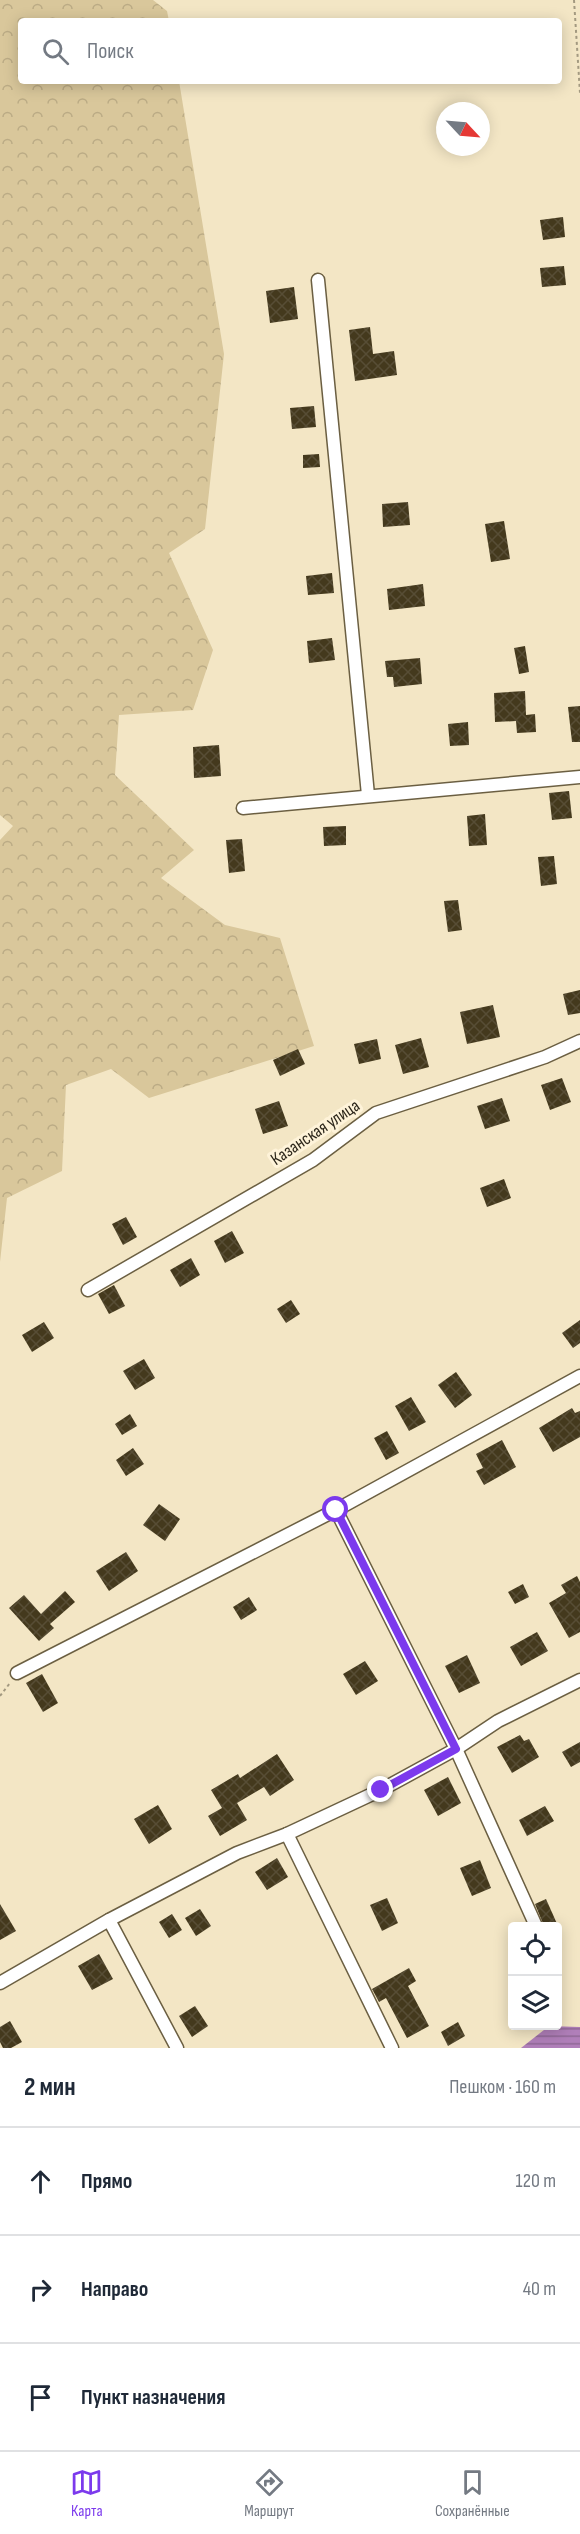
<!DOCTYPE html>
<html lang="ru">
<head>
<meta charset="utf-8">
<style>
	body { margin:0; font-family:"Sofia Sans Condensed",sans-serif; background:#f2f2f3; color:#1f2937 }
	.controls { position:absolute; right:18px; bottom:18px; display:grid; overflow:hidden; border-radius:6px; box-shadow:0 3px 15px #0003 }
	.controls button { width:54px; height:54px; display:grid; place-items:center; padding:0; border:0; border-bottom:2px solid #e0e1e3; background:#fff; color:#1f2937; font:30px sans-serif }
	.compass { position:absolute; left:436px; top:102px; width:54px; height:54px; border-radius:50%; background:#fff; box-shadow:0 3px 15px #0003; rotate:116deg }
	.stop { position:absolute; width:18px; height:18px; margin:-14px; border:4px solid #7c3aed; border-radius:50%; background:#fff }
	.stop.end { background:#7c3aed; border-color:#fff; box-shadow:0 2px 6px #0008 }
	.list { margin:0; padding:0; list-style:none }
	h2 { display:flex; justify-content:space-between; align-items:center; height:78px; margin:0; padding:0 24px; font-size:26px }
	h2 small { font-size:20px; font-weight:400; color:#747a83 }
	.list li { display:grid; grid-template-columns:39px 1fr auto; gap:18px; align-items:center; box-sizing:border-box; height:108px; padding:0 24px; border-top:2px solid #e0e1e3 }
	.list b { display:block; font-size:22px; white-space:nowrap }
	.list em { font-size:20px; font-style:normal; color:#747a83 }
	.icon { flex:none; width:33px; height:33px; fill:none; stroke:currentColor; stroke-width:2; stroke-linecap:round; stroke-linejoin:round }
	.map { position:relative; flex:none; width:580px; height:2048px; overflow:hidden }
	.search { position:absolute; background:#fff; box-shadow:0 3px 15px #0003; left:18px; right:18px; top:18px; height:66px; display:flex; align-items:center; gap:15px; box-sizing:border-box; padding:0 21px; border-radius:6px; color:#747a83; font-size:22px }
	.sheet { height:402px; background:#fff }
	nav { display:flex; justify-content:space-around; align-items:center; box-sizing:border-box; height:84px; border-top:2px solid #e0e1e3; background:#fff; font-size:16px; color:#747a83 }
	nav a { display:grid; justify-items:center; gap:3px }
	nav .on { color:#7c3aed }
	.map>svg:first-child { display:block }
	.forest { fill:url(#forest-crowns) }
	.water { fill:url(#water-rules) }
	.building { fill:url(#building-cross-hatch) }
	.lines { fill:none; stroke-linecap:round; stroke-linejoin:round }
	.street-casing { stroke:#6b5f42; stroke-width:15 }
	.path { stroke:#a39980; stroke-width:2; stroke-dasharray:3 3; stroke-linecap:butt }
	.street { stroke:#fff; stroke-width:12 }
	.route { stroke:#7c3aed; stroke-width:8 }
	.labels { text-anchor:middle; stroke-width:6; stroke-linejoin:round; paint-order:stroke }
	.street-label { font-size:18px; fill:#2d271b; stroke:#fef3d9 }
</style>
</head>
<body>
<div class="map">
<svg width="580" height="2048" viewBox="0 0 580 2048">
	<defs>
		<pattern id="forest-crowns" width="20" height="18" patternUnits="userSpaceOnUse" patternTransform="scale(1.5)"><rect width="20" height="18" fill="#d9c79b"/><path d="M2 6a3 3 0 1 1 6 0M12 15a3 3 0 1 1 6 0" fill="none" stroke="#bbab85"/></pattern>
		<pattern id="water-rules" width="6" height="5" patternUnits="userSpaceOnUse" patternTransform="scale(1.5)"><rect width="6" height="5" fill="#b07fb9"/><path d="M0 2.5h6" fill="none" stroke="#906896"/></pattern>
		<pattern id="building-cross-hatch" width="8" height="8" patternUnits="userSpaceOnUse" patternTransform="scale(1.5)"><rect width="8" height="8" fill="#44391d"/><path d="M0 0l8 8M0 8l8-8" fill="none" stroke="#574d35"/></pattern>
	</defs>
	<rect width="100%" height="100%" fill="#f3e6c5"/>
	<!-- forest -->
	<polygon class="forest" points="0,0 153,0 167,11 169,21 21,21 21,81 179,81 224,354 205,529 169,553 213,650 193,710 119,715 115,775 194,850 161,878 225,925 280,938 314,1046 149,1098 111,1069 66,1085 62,1171 7,1198 0,1262 0,840 13,826 0,815"/>
	<!-- water -->
	<polygon class="water" points="549,2026 580,2027 580,2048 521,2048"/>
	<!-- building -->
	<g class="building">
		<polygon points="563,217 565,237 543,240 540,220"/>
		<polygon points="564,266 566,285 542,287 540,268"/>
		<polygon points="294,287 298,319 270,323 266,291"/>
		<polygon points="370,327 373,354 394,351 397,375 355,381 349,330"/>
		<polygon points="314,406 316,427 292,429 290,408"/>
		<polygon points="319,454 320,467 303,468 303,455"/>
		<polygon points="408,502 410,525 383,527 382,504"/>
		<polygon points="504,521 510,559 491,562 485,524"/>
		<polygon points="332,573 334,593 308,595 306,576"/>
		<polygon points="423,584 425,606 389,610 387,589"/>
		<polygon points="332,638 335,660 309,663 307,641"/>
		<polygon points="525,646 529,672 519,674 514,648"/>
		<polygon points="420,658 422,684 394,687 393,677 387,677 385,661"/>
		<polygon points="525,691 526,715 535,714 536,732 517,733 516,721 495,722 494,693"/>
		<polygon points="580,706 580,742 572,742 568,707"/>
		<polygon points="468,722 469,745 450,746 448,724"/>
		<polygon points="219,745 221,776 194,778 193,747"/>
		<polygon points="569,791 572,818 552,820 549,793"/>
		<polygon points="485,814 487,845 469,846 467,816"/>
		<polygon points="346,826 346,845 324,846 323,827"/>
		<polygon points="242,839 245,871 229,873 226,840"/>
		<polygon points="554,856 557,884 541,886 538,857"/>
		<polygon points="458,900 462,930 448,932 444,901"/>
		<polygon points="580,990 580,1013 568,1015 563,994"/>
		<polygon points="493,1005 500,1037 467,1044 460,1012"/>
		<polygon points="421,1038 429,1067 403,1074 395,1045"/>
		<polygon points="377,1039 381,1059 359,1064 354,1044"/>
		<polygon points="298,1049 305,1064 280,1076 273,1060"/>
		<polygon points="562,1078 571,1102 550,1110 541,1085"/>
		<polygon points="502,1098 510,1121 485,1129 477,1106"/>
		<polygon points="279,1101 288,1126 263,1134 255,1109"/>
		<polygon points="504,1179 511,1198 487,1207 480,1188"/>
		<polygon points="126,1217 137,1237 123,1245 112,1224"/>
		<polygon points="232,1231 244,1253 225,1263 214,1241"/>
		<polygon points="191,1258 200,1275 180,1287 170,1270"/>
		<polygon points="114,1285 125,1306 109,1314 98,1294"/>
		<polygon points="291,1300 300,1314 286,1323 277,1309"/>
		<polygon points="580,1320 580,1343 573,1348 562,1333"/>
		<polygon points="44,1322 54,1338 32,1352 22,1335"/>
		<polygon points="144,1359 155,1378 135,1390 123,1371"/>
		<polygon points="456,1372 472,1395 455,1408 438,1385"/>
		<polygon points="411,1397 426,1422 409,1431 395,1406"/>
		<polygon points="572,1408 575,1413 580,1411 580,1437 553,1452 539,1428"/>
		<polygon points="130,1414 137,1426 122,1435 115,1424"/>
		<polygon points="387,1431 399,1453 386,1460 374,1438"/>
		<polygon points="502,1440 516,1467 484,1485 476,1471 483,1468 476,1454"/>
		<polygon points="133,1448 144,1464 126,1476 116,1460"/>
		<polygon points="159,1504 180,1519 165,1541 143,1525"/>
		<polygon points="126,1552 138,1571 109,1591 96,1571"/>
		<polygon points="577,1576 580,1582 580,1632 569,1638 549,1603 566,1593 561,1585"/>
		<polygon points="523,1584 529,1597 515,1604 508,1592"/>
		<polygon points="65,1591 75,1602 50,1624 54,1628 39,1641 9,1608 24,1595 41,1614"/>
		<polygon points="249,1597 257,1610 241,1620 233,1607"/>
		<polygon points="537,1632 548,1651 521,1666 510,1647"/>
		<polygon points="467,1655 480,1683 459,1693 445,1666"/>
		<polygon points="365,1661 378,1681 356,1695 343,1674"/>
		<polygon points="42,1674 58,1703 43,1712 26,1683"/>
		<polygon points="520,1735 524,1741 529,1739 539,1757 512,1773 497,1747"/>
		<polygon points="580,1742 580,1762 571,1767 562,1752"/>
		<polygon points="277,1754 294,1780 270,1796 264,1787 237,1803 247,1820 220,1836 208,1816 222,1808 211,1790 238,1774 240,1778"/>
		<polygon points="448,1777 461,1803 438,1816 424,1790"/>
		<polygon points="158,1805 172,1829 149,1844 134,1819"/>
		<polygon points="545,1806 554,1821 527,1836 519,1820"/>
		<polygon points="277,1858 288,1877 267,1890 255,1872"/>
		<polygon points="480,1860 491,1888 472,1896 460,1868"/>
		<polygon points="387,1898 398,1923 382,1931 370,1905"/>
		<polygon points="546,1899 558,1926 544,1926 535,1904"/>
		<polygon points="0,1904 16,1931 0,1940"/>
		<polygon points="200,1909 211,1926 196,1936 185,1918"/>
		<polygon points="172,1914 182,1930 169,1938 159,1922"/>
		<polygon points="99,1954 113,1979 92,1990 78,1966"/>
		<polygon points="409,1968 416,1981 408,1986 429,2026 407,2038 386,1998 379,2002 372,1989"/>
		<polygon points="195,2006 208,2026 192,2037 179,2016"/>
		<polygon points="10,2021 22,2042 11,2048 3,2048 0,2042 0,2027"/>
		<polygon points="458,2022 465,2036 448,2046 441,2032"/>
	</g>
	<g class="lines">
		<!-- street casing -->
		<g class="street-casing">
			<g id="street">
				<polyline points="318,280 368,795"/>
				<polyline points="243,808 580,777"/>
				<polyline points="88,1290 313,1160 376,1113 545,1057 580,1041"/>
				<polyline points="336,1510 456,1749 536,1926"/>
				<polyline points="17,1673 336,1510 580,1376"/>
				<polyline points="287,1834 392,2048"/>
				<polyline points="109,1920 177,2048"/>
				<polyline points="0,1983 109,1920 237,1853 287,1834 381,1790 456,1749 498,1721 580,1680"/>
			</g>
		</g>
		<!-- path -->
		<g class="path">
			<polyline points="574,0 580,93"/>
			<polyline points="0,1696 10,1683"/>
		</g>
		<!-- street -->
		<use href="#street" class="street"/>
	</g>
	<g class="lines">
		<!-- route -->
		<polyline class="route" points="336,1510 456,1749 381,1790"/>
	</g>
	<g class="labels">
		<!-- street labels -->
		<g class="street-label">
			<text transform="translate(315 1132) rotate(-34)" y="6">Казанская улица</text>
		</g>
	</g>
</svg>
<div class="controls">
<button><svg class="icon" aria-label="locate" viewBox="0 0 24 24"><circle cx="12" cy="12" r="6"/><path d="M12 2v4M12 18v4M2 12h4M18 12h4"/></svg></button>
<button><svg class="icon" aria-label="layers" viewBox="0 0 24 24"><path d="M12 4l9 5-9 5-9-5zM3 14l9 5 9-5"/></svg></button>
</div>
<svg class="compass" viewBox="-18 -18 36 36"><path d="M0-13l5 13h-10z" fill="#e53935"/><path d="M0 13l5-13h-10z" fill="#747a83"/></svg>
<div class="stop" style="left:336px;top:1510px"></div>
<div class="stop end" style="left:381px;top:1790px"></div>
<div class="search"><svg class="icon" aria-label="search" viewBox="0 0 24 24"><circle cx="10" cy="10" r="6"/><path d="M15 15l6 6"/></svg>Поиск</div>
</div>
<section class="sheet">
<h2>2 мин<small>Пешком · 160 m</small></h2>
<ul class="list">
<li><svg class="icon" aria-label="ahead" viewBox="0 0 24 24"><path d="M12 20V5M6 11l6-6 6 6"/></svg><div><b>Прямо</b></div><em>120 m</em></li>
<li><svg class="icon" aria-label="right" viewBox="0 0 24 24"><path d="M7 20v-9h11M14 6l5 5-5 5"/></svg><div><b>Направо</b></div><em>40 m</em></li>
<li><svg class="icon" aria-label="arrive" viewBox="0 0 24 24"><path d="M6 21V4h12l-3 4 3 4H6"/></svg><div><b>Пункт назначения</b></div></li>
</ul>
</section>
<nav>
<a class="on"><svg class="icon" aria-label="map" viewBox="0 0 24 24"><path d="M3 6l6-2 6 2 6-2v14l-6 2-6-2-6 2zM9 4v14M15 6v14"/></svg>Карта</a>
<a><svg class="icon" aria-label="directions" viewBox="0 0 24 24"><path d="M12 3l9 9-9 9-9-9zM9 14v-3h6M13 9l2 2-2 2"/></svg>Маршрут</a>
<a><svg class="icon" aria-label="saved" viewBox="0 0 24 24"><path d="M7 4h10v16l-5-4-5 4z"/></svg>Сохранённые</a>
</nav>
</body>
</html>
